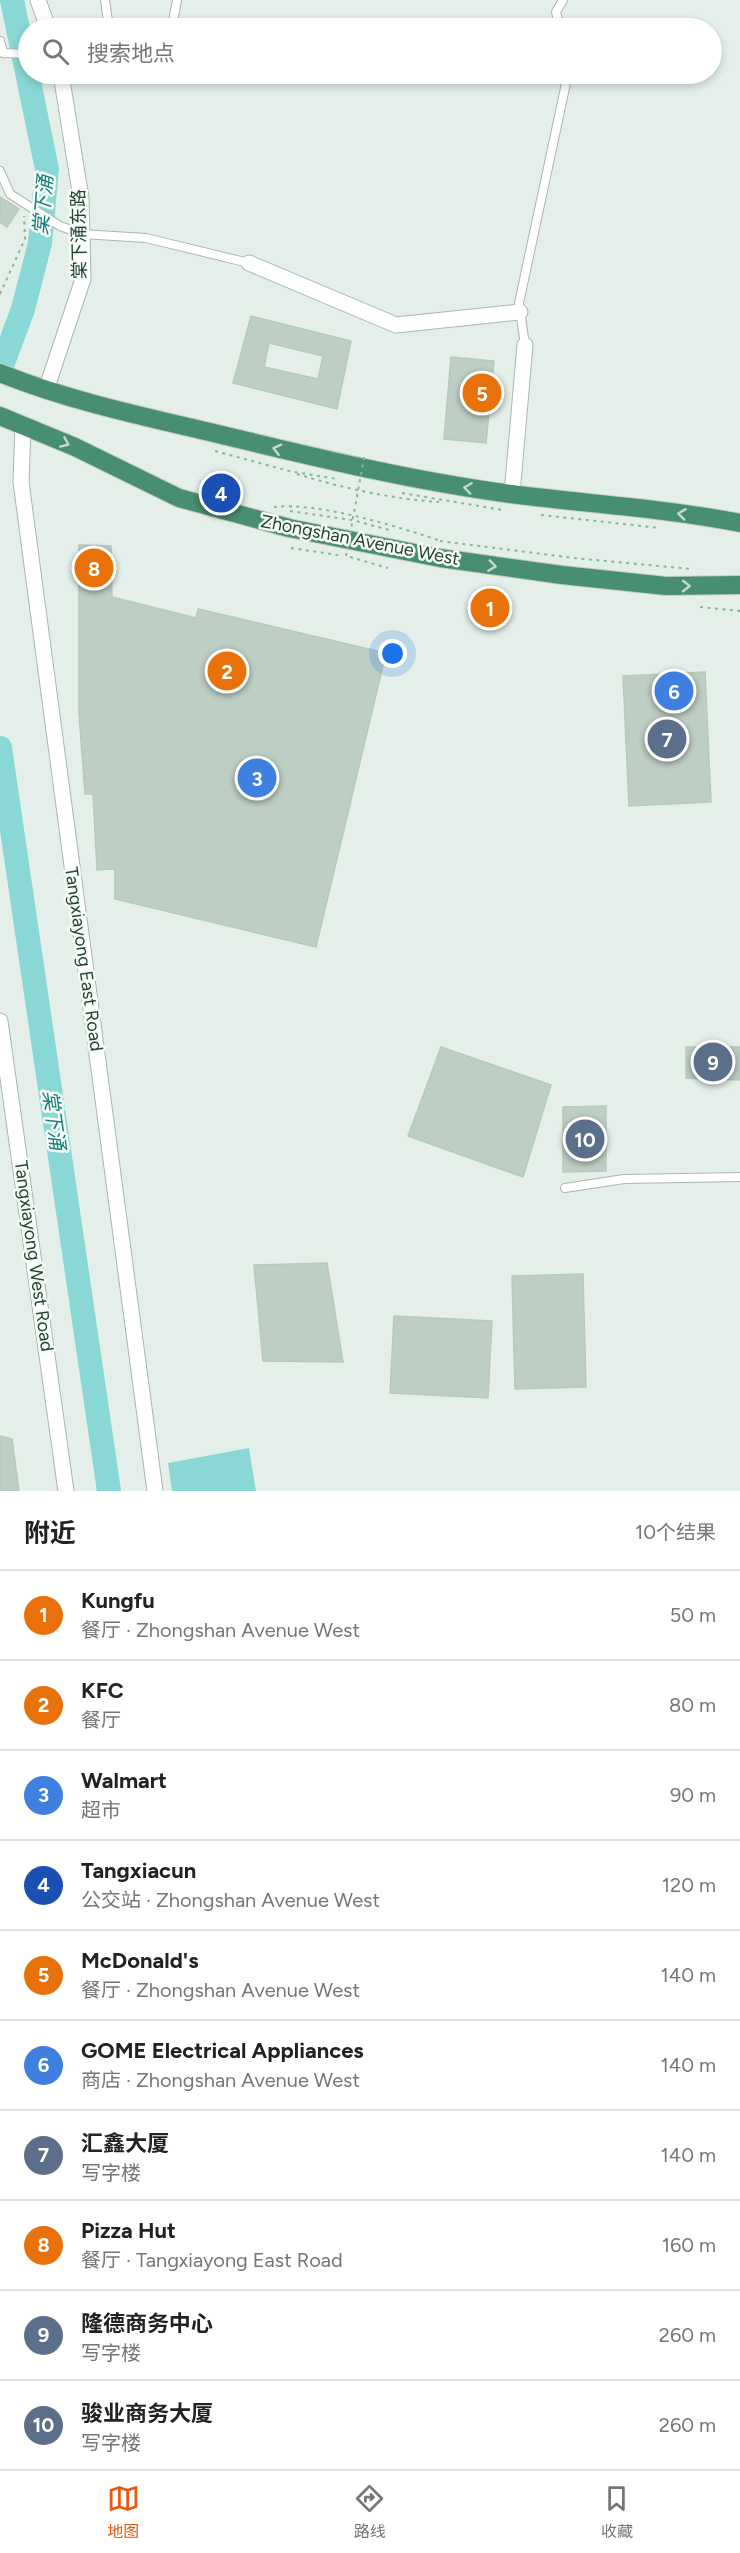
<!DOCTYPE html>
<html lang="zh">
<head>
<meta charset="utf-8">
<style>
	body { margin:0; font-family:Figtree,"Noto Sans SC",sans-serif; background:#f2f2f2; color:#222 }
	.you { position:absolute; left:393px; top:654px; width:21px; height:21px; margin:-15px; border:4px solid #fff; border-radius:50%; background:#1a73e8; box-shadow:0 0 0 9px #1a73e833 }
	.badge { display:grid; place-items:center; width:39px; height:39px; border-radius:50%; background:#ea580c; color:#fff; font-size:20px; font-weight:700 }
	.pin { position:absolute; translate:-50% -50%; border:3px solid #fff; box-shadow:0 2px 6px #0006 }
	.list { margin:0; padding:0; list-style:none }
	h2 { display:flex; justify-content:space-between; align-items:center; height:78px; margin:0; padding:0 24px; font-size:26px }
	h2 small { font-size:20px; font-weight:400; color:#767676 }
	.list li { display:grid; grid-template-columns:39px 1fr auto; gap:18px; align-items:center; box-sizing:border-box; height:90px; padding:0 24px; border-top:2px solid #e0e0e0 }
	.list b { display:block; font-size:22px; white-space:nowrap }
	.list p { margin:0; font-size:20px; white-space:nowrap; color:#767676 }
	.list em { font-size:20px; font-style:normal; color:#767676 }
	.icon { flex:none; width:33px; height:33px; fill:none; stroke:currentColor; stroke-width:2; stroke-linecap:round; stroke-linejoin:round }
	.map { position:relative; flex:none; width:740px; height:1491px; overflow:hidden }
	.search { position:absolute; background:#fff; box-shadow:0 3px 9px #0003; left:18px; right:18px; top:18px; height:66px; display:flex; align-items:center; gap:15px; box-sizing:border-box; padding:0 21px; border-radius:33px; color:#767676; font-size:22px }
	.sheet { height:978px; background:#fff }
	nav { display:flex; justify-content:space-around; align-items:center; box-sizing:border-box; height:84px; border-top:2px solid #e0e0e0; background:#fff; font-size:16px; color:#767676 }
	nav a { display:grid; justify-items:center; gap:3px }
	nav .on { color:#ea580c }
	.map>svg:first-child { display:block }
	.water { fill:#8ad8d5 }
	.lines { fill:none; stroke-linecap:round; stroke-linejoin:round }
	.river { stroke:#8ad8d5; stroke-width:24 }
	.building { fill:#bdcec4; stroke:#b7cabe; stroke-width:1.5; fill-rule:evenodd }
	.service-casing { stroke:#a7b8af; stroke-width:10 }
	.minor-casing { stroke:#a7b8af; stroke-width:17 }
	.trunk-casing { stroke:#c1cbc6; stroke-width:20 }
	.path { stroke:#83b69c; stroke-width:2; stroke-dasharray:3 4.5; stroke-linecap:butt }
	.service { stroke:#fff; stroke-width:8 }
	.minor { stroke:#fff; stroke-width:15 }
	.trunk { stroke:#488e70; stroke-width:18 }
	.path-bridge { stroke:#83b69c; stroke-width:2; stroke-dasharray:3 4.5; stroke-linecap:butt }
	.oneway { stroke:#c2dacf }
	.labels { text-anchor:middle; stroke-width:5; stroke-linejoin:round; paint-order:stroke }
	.street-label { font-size:18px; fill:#224434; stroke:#f7fbf8 }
	.water-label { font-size:20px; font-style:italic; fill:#16807d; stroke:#f7fbf8 }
</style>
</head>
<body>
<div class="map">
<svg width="740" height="1491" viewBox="0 0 740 1491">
	<rect width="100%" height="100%" fill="#e5efe9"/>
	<!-- water -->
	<polygon class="water" points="249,1448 256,1491 172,1491 168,1463"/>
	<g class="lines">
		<!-- river -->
		<g class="river">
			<polyline points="0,371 23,309 40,243 47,169 12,0"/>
			<polyline points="0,748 109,1491"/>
		</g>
	</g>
	<!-- building -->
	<g class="building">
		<polygon points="0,197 19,209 7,227 0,222"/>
		<path d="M251,316L351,341L337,409L233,383ZM269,343L323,356L318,379L264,367Z"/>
		<polygon points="451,357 494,361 486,443 444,439"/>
		<polygon points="79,545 111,546 112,597 196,618 198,609 386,653 316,947 115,899 115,869 97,870 93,794 85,794 79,713"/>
		<polygon points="705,672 711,802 629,806 623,676"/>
		<polygon points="441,1047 551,1085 523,1177 408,1136"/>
		<polygon points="686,1047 740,1047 740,1080 686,1078"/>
		<polygon points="606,1106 606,1171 563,1172 563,1107"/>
		<polygon points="327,1263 343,1362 263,1361 254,1265"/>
		<polygon points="583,1274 586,1387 515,1389 512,1276"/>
		<polygon points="394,1316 492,1321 488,1398 390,1393"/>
		<polygon points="0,1436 12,1439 19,1491 0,1491"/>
	</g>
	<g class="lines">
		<!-- service casing -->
		<g class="service-casing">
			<g id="service">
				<polyline points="105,0 109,28"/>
				<polyline points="168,28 172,27 177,0"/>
				<polyline points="560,28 556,12 563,0"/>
				<polyline points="0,41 3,53 28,54"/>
				<polyline points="0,171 10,194 60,226 82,234 146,238 249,263"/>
				<polyline points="525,345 519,303 568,74"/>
				<polyline points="565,1188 624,1179 740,1177"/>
			</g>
		</g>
		<!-- minor casing -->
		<g class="minor-casing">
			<g id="minor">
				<polyline points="38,0 48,28"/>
				<polyline points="249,263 396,325 520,312"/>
				<polyline points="46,390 83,279 81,198 61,74"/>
				<polyline points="23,426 21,482 155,1491"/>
				<polyline points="512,494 525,345"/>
				<polyline points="0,1021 66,1491"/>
			</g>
		</g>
		<!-- trunk casing -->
		<g class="trunk-casing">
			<g id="trunk">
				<path d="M0,373C72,402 147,417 222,435C318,458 413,481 511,494C587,504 664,508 740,523"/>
				<polyline points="0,416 75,447 179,498 289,528 440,558 562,575 666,586 740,585"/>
			</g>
		</g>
		<!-- path -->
		<g class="path">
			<polyline points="0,294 25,239 24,216"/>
			<polyline points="215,451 289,471 337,479"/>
			<path d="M297,474C342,488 392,499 439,502"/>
			<polyline points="402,493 502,510"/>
			<path d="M274,507C318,502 396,526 438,540"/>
			<polyline points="290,511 352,520 393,531"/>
			<polyline points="541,515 660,528"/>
			<polyline points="440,541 574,558 691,569"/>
			<polyline points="291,548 338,555"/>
			<polyline points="350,557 388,568"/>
			<polyline points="700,607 740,611"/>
		</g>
		<!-- service -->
		<use href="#service" class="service"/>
		<!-- minor -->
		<use href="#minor" class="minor"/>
		<!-- trunk -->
		<use href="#trunk" class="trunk"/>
		<!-- path-bridge -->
		<polyline class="path-bridge" points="346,556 365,453"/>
	</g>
	<!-- one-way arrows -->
	<defs><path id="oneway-chevron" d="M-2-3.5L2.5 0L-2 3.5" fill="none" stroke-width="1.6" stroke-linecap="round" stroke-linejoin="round" transform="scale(1.5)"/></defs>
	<g class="oneway">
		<use href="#oneway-chevron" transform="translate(65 443) rotate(23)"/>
		<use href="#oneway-chevron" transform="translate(277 449) rotate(-166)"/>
		<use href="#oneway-chevron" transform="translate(468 488) rotate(-172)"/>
		<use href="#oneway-chevron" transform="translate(682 514) rotate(-173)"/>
		<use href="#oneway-chevron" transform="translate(492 566) rotate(8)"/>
		<use href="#oneway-chevron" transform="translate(686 586)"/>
	</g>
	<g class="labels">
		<!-- street labels -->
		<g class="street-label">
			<text transform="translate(79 234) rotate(-91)" y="6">棠下涌东路</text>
			<text transform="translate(360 540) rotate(11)" y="6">Zhongshan Avenue West</text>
			<text transform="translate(84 959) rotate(82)" y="6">Tangxiayong East Road</text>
			<text transform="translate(34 1256) rotate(82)" y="6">Tangxiayong West Road</text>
		</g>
		<!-- water labels -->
		<g class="water-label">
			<text transform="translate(43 205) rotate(-85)" y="7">棠下涌</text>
			<text transform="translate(54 1120) rotate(82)" y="7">棠下涌</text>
		</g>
	</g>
</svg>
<div class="you"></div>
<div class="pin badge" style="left:490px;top:608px;background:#e8710a">1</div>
<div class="pin badge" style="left:227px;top:671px;background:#e8710a">2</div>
<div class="pin badge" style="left:257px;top:778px;background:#3f7fe0">3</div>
<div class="pin badge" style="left:221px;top:493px;background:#1a4fb4">4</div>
<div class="pin badge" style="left:482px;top:393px;background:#e8710a">5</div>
<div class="pin badge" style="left:674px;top:691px;background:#3f7fe0">6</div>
<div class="pin badge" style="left:667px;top:739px;background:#5c6f8a">7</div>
<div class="pin badge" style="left:94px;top:568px;background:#e8710a">8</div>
<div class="pin badge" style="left:713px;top:1062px;background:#5c6f8a">9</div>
<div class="pin badge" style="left:585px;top:1139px;background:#5c6f8a">10</div>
<div class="search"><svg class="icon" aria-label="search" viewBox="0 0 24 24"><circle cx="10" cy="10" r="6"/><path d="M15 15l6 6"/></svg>搜索地点</div>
</div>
<section class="sheet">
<h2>附近<small>10个结果</small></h2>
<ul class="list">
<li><span class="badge" style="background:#e8710a">1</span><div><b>Kungfu</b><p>餐厅 · Zhongshan Avenue West</p></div><em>50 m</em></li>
<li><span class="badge" style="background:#e8710a">2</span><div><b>KFC</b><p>餐厅</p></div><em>80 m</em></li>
<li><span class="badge" style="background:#3f7fe0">3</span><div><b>Walmart</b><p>超市</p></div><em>90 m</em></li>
<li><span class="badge" style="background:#1a4fb4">4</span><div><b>Tangxiacun</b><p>公交站 · Zhongshan Avenue West</p></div><em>120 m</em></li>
<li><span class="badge" style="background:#e8710a">5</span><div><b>McDonald's</b><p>餐厅 · Zhongshan Avenue West</p></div><em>140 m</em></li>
<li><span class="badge" style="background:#3f7fe0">6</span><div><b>GOME Electrical Appliances</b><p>商店 · Zhongshan Avenue West</p></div><em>140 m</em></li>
<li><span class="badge" style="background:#5c6f8a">7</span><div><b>汇鑫大厦</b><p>写字楼</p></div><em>140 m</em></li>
<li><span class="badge" style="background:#e8710a">8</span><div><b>Pizza Hut</b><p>餐厅 · Tangxiayong East Road</p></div><em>160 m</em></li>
<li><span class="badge" style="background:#5c6f8a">9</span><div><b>隆德商务中心</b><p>写字楼</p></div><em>260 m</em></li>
<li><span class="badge" style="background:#5c6f8a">10</span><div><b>骏业商务大厦</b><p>写字楼</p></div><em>260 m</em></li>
</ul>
</section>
<nav>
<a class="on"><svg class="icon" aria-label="map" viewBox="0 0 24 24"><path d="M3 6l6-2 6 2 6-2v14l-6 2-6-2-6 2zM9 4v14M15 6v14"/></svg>地图</a>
<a><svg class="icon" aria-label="directions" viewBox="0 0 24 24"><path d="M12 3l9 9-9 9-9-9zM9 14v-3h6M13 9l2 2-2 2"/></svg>路线</a>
<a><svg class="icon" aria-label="saved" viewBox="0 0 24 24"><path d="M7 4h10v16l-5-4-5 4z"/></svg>收藏</a>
</nav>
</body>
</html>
